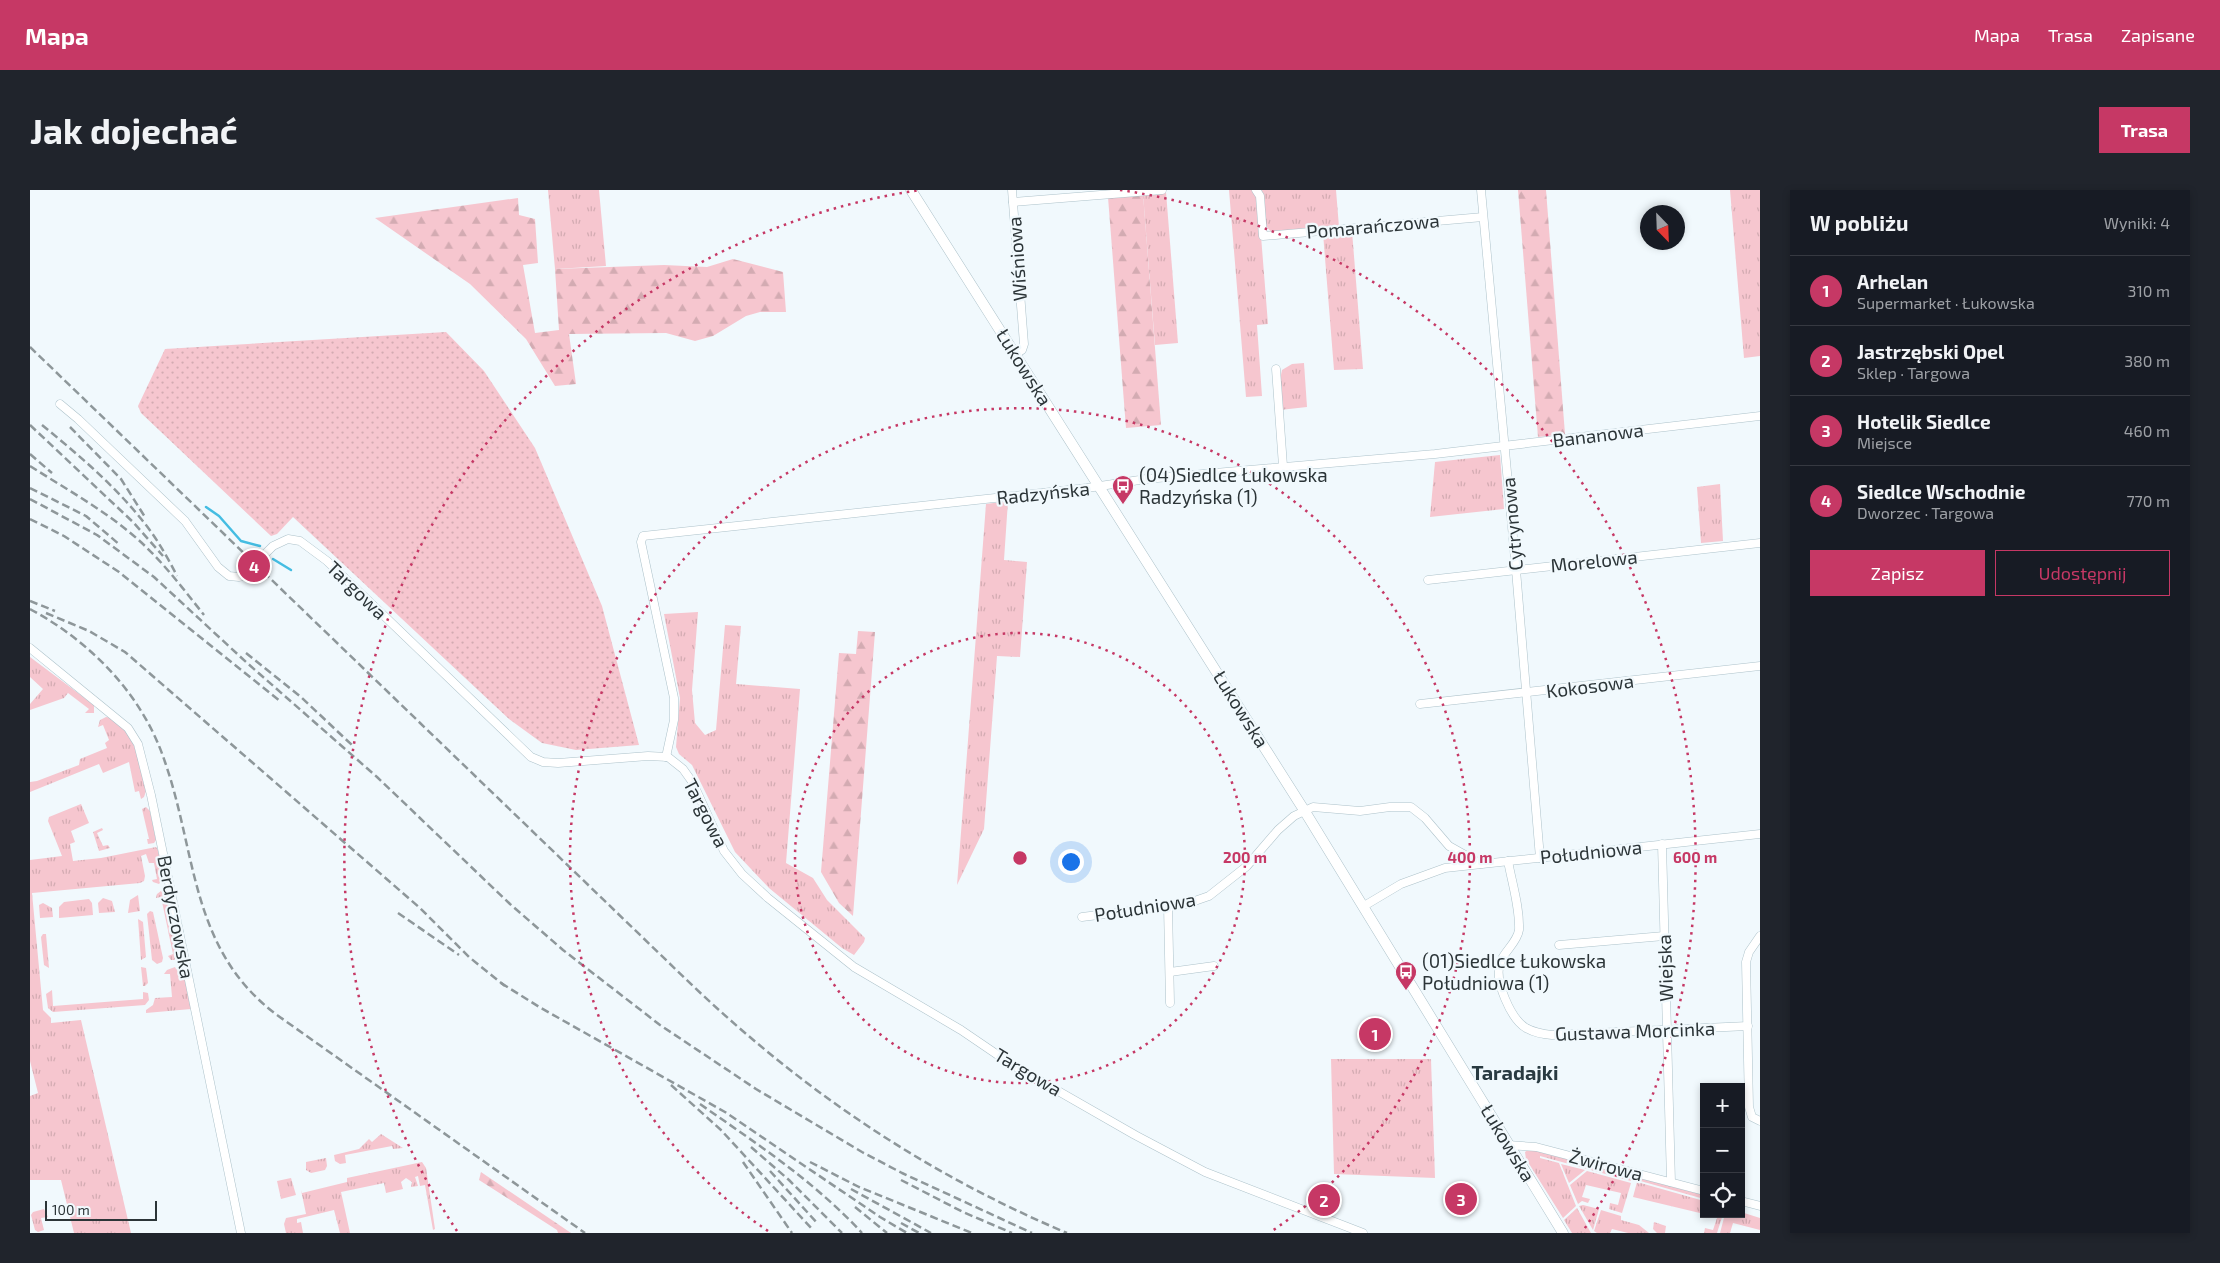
<!DOCTYPE html>
<html lang="pl">
<head>
<meta charset="utf-8">
<style>
	body { margin:0; font-family:"Exo 2",sans-serif; background:#20242c; color:#f1f3f6 }
	.controls { position:absolute; right:15px; bottom:15px; display:grid; overflow:hidden; border-radius:0px; box-shadow:0 2px 8px #0003 }
	.controls button { width:45px; height:45px; display:grid; place-items:center; padding:0; border:0; border-bottom:1px solid #363941; background:#171b24; color:#f1f3f6; font:25px sans-serif }
	.compass { position:absolute; left:1610px; top:15px; width:45px; height:45px; border-radius:50%; background:#171b24; box-shadow:0 2px 8px #0003; rotate:157deg }
	.scale { position:absolute; left:15px; bottom:12px; width:112px; box-sizing:border-box; padding-left:5px; border:2px solid #2c3538; border-top:0; font-size:14px; line-height:18px; white-space:nowrap; color:#2c3538; -webkit-text-stroke:4px #f1f9fd; paint-order:stroke }
	.you { position:absolute; left:1040px; top:671px; width:18px; height:18px; margin:-12px; border:4px solid #fff; border-radius:50%; background:#1a73e8; box-shadow:0 0 0 8px #1a73e833 }
	.badge { display:grid; place-items:center; width:32px; height:32px; border-radius:50%; background:#c63865; color:#fff; font-size:16px; font-weight:700 }
	.pin { position:absolute; translate:-50% -50%; border:2px solid #fff; box-shadow:0 1px 5px #0006 }
	.list { margin:0; padding:0; list-style:none }
	h2 { display:flex; justify-content:space-between; align-items:center; height:65px; margin:0; padding:0 20px; font-size:21px }
	h2 small { font-size:16px; font-weight:400; color:#9ea1a6 }
	.list li { display:grid; grid-template-columns:32px 1fr auto; gap:15px; align-items:center; box-sizing:border-box; height:70px; padding:0 20px; border-top:1px solid #363941 }
	.list b { display:block; font-size:19px; white-space:nowrap }
	.list p { margin:0; font-size:16px; white-space:nowrap; color:#9ea1a6 }
	.list em { font-size:16px; font-style:normal; color:#9ea1a6 }
	.actions { display:flex; gap:10px; padding:15px 20px }
	.actions a { flex:1; padding:11px 0; border:1px solid #c63865; border-radius:0px; text-align:center; font-size:18px; color:#c63865 }
	.actions .main { background:#c63865; color:#fff }
	.icon { flex:none; width:28px; height:28px; fill:none; stroke:currentColor; stroke-width:2; stroke-linecap:round; stroke-linejoin:round }
	.map { position:relative; flex:none; width:1730px; height:1043px; overflow:hidden; border-radius:0px }
	header { display:flex; align-items:center; gap:30px; box-sizing:border-box; height:70px; padding:0 25px; background:#c63865; color:#fff }
	header strong { font-size:24px }
	nav { display:flex; gap:28px; margin-inline-start:auto; font-size:18px }
	.intro { display:flex; align-items:center; justify-content:space-between; box-sizing:border-box; height:120px; padding:0 30px }
	h1 { margin:0; font-size:35px }
	.button { padding:12px 22px; border-radius:0px; background:#c63865; color:#fff; font-size:18px; font-weight:700 }
	main { display:flex; gap:30px; padding:0 30px }
	aside { flex:1; background:#171b24; border-radius:0px; box-shadow:0 2px 8px #0003 }
	.map>svg:first-child { display:block }
	.grass { fill:url(#grass-tufts) }
	.forest { fill:url(#forest-firs) }
	.park { fill:url(#park-dots) }
	.lines { fill:none; stroke-linecap:round; stroke-linejoin:round }
	.stream { stroke:#45bde2; stroke-width:2.5 }
	.street-casing { stroke:#adc2ca; stroke-width:9 }
	.secondary-casing { stroke:#adc2ca; stroke-width:11 }
	.street { stroke:#fff; stroke-width:8 }
	.secondary { stroke:#fff; stroke-width:10 }
	.rail { stroke:#8e979a; stroke-width:2.5; stroke-dasharray:8 4; stroke-linecap:butt }
	.ring { fill:none; stroke:#c63865; stroke-width:2.5; stroke-dasharray:2.5 5 }
	.labels { text-anchor:middle; stroke-width:4.5; stroke-linejoin:round; paint-order:stroke }
	.street-label { font-size:19px; fill:#2c3538; stroke:#f1f9fd }
	.poi-label { font-size:19px; fill:#2c3538; stroke:#f1f9fd; text-anchor:start }
	.neighbourhood-label { font-size:20px; font-weight:bold; fill:#293a41; stroke:#f1f9fd }
	.centre { fill:#c63865; stroke:#f1f9fd; stroke-width:2.5 }
	.ring-label { font-size:15px; text-anchor:middle; font-weight:bold; fill:#c63865; stroke:#f1f9fd; stroke-width:4.5; stroke-linejoin:round; paint-order:stroke }
</style>
</head>
<body>
<header>
<strong>Mapa</strong>
<nav><a>Mapa</a><a>Trasa</a><a>Zapisane</a></nav>
</header>
<div class="intro"><h1>Jak dojechać</h1><a class="button">Trasa</a></div>
<main>
<div class="map">
<svg width="1730" height="1043" viewBox="0 0 1730 1043">
	<defs>
		<pattern id="grass-tufts" width="24" height="20" patternUnits="userSpaceOnUse" patternTransform="scale(1.25)"><rect width="24" height="20" fill="#f6c6cf"/><path d="M3 7l-1-3M5 7V3M7 7l1-3M15 17l-1-3M17 17v-4M19 17l1-3" fill="none" stroke="#d3abb2"/></pattern>
		<pattern id="forest-firs" width="22" height="20" patternUnits="userSpaceOnUse" patternTransform="scale(1.25)"><rect width="22" height="20" fill="#f6c6cf"/><path d="M5 1l3.5 6h-7zM16 11l3.5 6h-7z" fill="#d3abb2"/></pattern>
		<pattern id="park-dots" width="8" height="8" patternUnits="userSpaceOnUse" patternTransform="scale(1.25)"><rect width="8" height="8" fill="#f6c6cf"/><path d="M2 2h.1M6 6h.1" fill="none" stroke="#d3abb2" stroke-width="1.8" stroke-linecap="round"/></pattern>
	</defs>
	<rect width="100%" height="100%" fill="#f1f9fd"/>
	<!-- grass -->
	<g class="grass">
		<polygon points="518,0 569,0 576,76 525,79"/>
		<polygon points="1199,0 1224,0 1228,8 1238,134 1227,135 1232,206 1216,207"/>
		<path d="M1232,0H1306L1309,37L1244,43C1230,37 1233,13 1232,0Z"/>
		<polygon points="1700,0 1730,0 1730,166 1714,168"/>
		<polygon points="1136,2 1148,153 1125,155 1113,4"/>
		<polygon points="1322,41 1333,179 1304,180 1293,43"/>
		<polygon points="1274,173 1277,217 1250,220 1249,195 1252,180 1262,174"/>
		<polygon points="1470,265 1474,319 1400,327 1405,272"/>
		<polygon points="1690,294 1693,351 1671,353 1667,297"/>
		<polygon points="978,311 974,370 997,372 990,467 967,466 954,639 927,695 956,314"/>
		<polygon points="668,422 662,500 665,533 675,545 686,540 695,435 711,436 706,494 770,499 756,673 783,688 797,710 835,748 834,752 824,765 812,758 739,698 705,662 662,575 649,564 646,557 650,508 634,424"/>
		<polygon points="0,467 64,515 64,523 55,523 59,519 38,503 34,508 0,520 0,514 13,499 0,487"/>
		<path d="M76,527C103,529 112,581 116,601L114,607L111,609L109,601L105,602L99,572L73,583L69,574L0,602V592L7,591L49,575L50,569L77,558L75,553L79,550L73,535L68,537L70,530Z"/>
		<polygon points="51,614 59,633 41,641 45,652 40,654 43,671 71,668 126,657 128,660 134,688 129,694 123,692 122,690 127,689 124,673 119,673 116,664 111,666 115,686 114,691 110,693 2,703 13,820 21,828 21,833 51,830 101,1043 44,1043 31,990 0,990 0,906 8,903 0,871 0,670 32,666 18,631 19,627"/>
		<polygon points="116,617 120,621 126,650 124,653 118,654 117,649 119,649 112,619"/>
		<polygon points="131,701 137,705 150,764 144,770 141,770 138,766 143,764 131,707 126,708 127,704"/>
		<polygon points="108,705 110,721 98,723 100,710"/>
		<polygon points="73,708 82,711 85,722 69,723 68,713"/>
		<polygon points="59,709 62,713 63,725 29,728 29,717 34,712"/>
		<polygon points="13,713 22,718 23,727 10,728 9,715"/>
		<polygon points="120,721 123,722 133,768 132,772 127,774 122,770 117,724"/>
		<polygon points="108,729 113,732 116,767 111,770"/>
		<polygon points="13,744 16,744 19,778 14,775 11,747"/>
		<polygon points="111,777 116,778 118,793 115,796 113,796"/>
		<polygon points="145,777 146,779 153,780 161,819 116,823 116,820 123,815 125,808 142,807 140,784 134,784 137,780"/>
		<polygon points="22,800 23,816 113,809 113,802 118,803 119,810 115,815 23,822 18,818 16,804"/>
		<polygon points="1301,869 1401,869 1405,988 1304,984"/>
		<polygon points="351,944 373,958 363,959 362,956 315,965 316,973 310,974 305,971 304,965 329,959 339,949 342,952"/>
		<polygon points="1499,959 1601,986 1601,991 1510,966 1510,968 1529,973 1546,1016 1533,1028 1496,969 1495,962"/>
		<polygon points="296,968 297,976 295,980 281,983 276,980 276,972"/>
		<polygon points="392,972 396,978 405,1039 403,1040 395,995 390,996 388,986 385,987 388,996 381,997 382,992 376,988 371,992 373,999 356,1003 354,993 311,1002 320,1043 310,1043 304,1020 267,1029 267,1033 271,1032 273,1043 256,1043 254,1034 256,1028 276,1024 271,1000 272,1003 317,992 317,988"/>
		<polygon points="1531,974 1555,980 1539,993"/>
		<polygon points="1557,981 1601,993 1592,1023 1579,1019 1580,1013 1588,1015 1591,1003 1556,995 1552,1007 1560,1009 1558,1013 1552,1011 1548,1014 1540,995"/>
		<polygon points="261,988 266,1005 251,1009 247,991"/>
		<polygon points="1609,988 1674,1005 1674,1009 1607,990"/>
		<polygon points="1607,992 1674,1011 1674,1024 1603,1007"/>
		<polygon points="1553,1015 1569,1019 1563,1040 1549,1016"/>
		<polygon points="1547,1018 1561,1043 1542,1043 1534,1030"/>
		<polygon points="14,1019 18,1027 11,1028 14,1040 8,1042 5,1040 1,1025 3,1022"/>
		<polygon points="1571,1020 1591,1026 1591,1030 1609,1035 1619,1043 1598,1043 1582,1039 1580,1043 1567,1043 1564,1041"/>
		<polygon points="1711,1022 1730,1028 1730,1040 1703,1033 1700,1043 1690,1043 1695,1024 1711,1024"/>
		<polygon points="1674,1024 1693,1024 1687,1043 1674,1043 1675,1038 1683,1040 1687,1028"/>
		<polygon points="1624,1032 1636,1036 1635,1043 1627,1043 1623,1039"/>
	</g>
	<!-- forest -->
	<g class="forest">
		<polygon points="1488,0 1516,0 1535,244 1508,247"/>
		<polygon points="1113,4 1131,235 1096,238 1078,7"/>
		<polygon points="488,8 489,25 505,29 508,73 493,75 505,143 529,140 525,79 634,75 677,77 703,69 753,82 756,122 730,122 716,126 683,146 665,151 636,143 539,144 546,194 525,196 496,149 440,94 345,28"/>
		<polygon points="828,441 845,442 823,726 809,713 791,682 809,463 826,464"/>
		<polygon points="451,982 541,1043 528,1043 527,1040 449,990"/>
	</g>
	<!-- park -->
	<g class="park">
		<polygon points="416,142 454,181 505,258 572,416 609,555 546,560 512,553 479,529 263,327 247,344 241,346 111,223 108,216 135,159"/>
		<polygon points="72,638 73,640 67,643 73,656 78,655 80,658 69,661 63,642"/>
	</g>
	<g class="lines">
		<!-- stream -->
		<g class="stream">
			<polyline points="176,317 189,326 211,351 230,356"/>
			<polyline points="243,369 261,380"/>
		</g>
		<!-- street casing -->
		<g class="street-casing">
			<g id="street">
				<polyline points="982,0 994,154 992,160 986,164"/>
				<polyline points="1226,0 1230,6 1233,46 1453,27"/>
				<polyline points="1451,0 1486,380 1510,668"/>
				<polyline points="983,12 1132,0"/>
				<polyline points="1246,179 1253,276"/>
				<polyline points="30,214 48,229 155,331 188,377 199,386 209,387 213,386 243,356 258,349 270,351 297,371 501,567 513,572 528,573 618,566 638,567 653,579 663,593 694,661 712,684 738,708 824,777 931,840 981,874 1105,945 1175,982 1333,1043"/>
				<polyline points="1398,390 1730,353"/>
				<polyline points="0,458 98,538 108,554 121,605 211,1043"/>
				<polyline points="1390,514 1730,476"/>
				<polyline points="636,567 644,530 644,508 611,352 613,346 1057,298 1116,289 1405,264 1730,226"/>
				<polyline points="1632,654 1641,992"/>
				<path d="M1478,671C1482,693 1490,718 1489,740C1487,753 1474,761 1470,773C1464,791 1481,829 1496,838C1505,843 1512,844 1522,845L1718,836"/>
				<polyline points="1138,716 1140,813"/>
				<polyline points="1334,716 1371,694 1415,678 1730,644"/>
				<polyline points="1052,727 1156,714 1179,706 1217,676 1248,640 1264,626 1283,617 1330,621 1360,617 1381,617 1395,628 1419,656 1451,674"/>
				<polyline points="1730,746 1719,762 1716,772 1719,917 1722,927 1730,931"/>
				<polyline points="1529,755 1634,746"/>
				<polyline points="1140,782 1184,776"/>
				<polyline points="1478,955 1506,957 1674,1001"/>
				<polyline points="1711,1011 1730,1016"/>
			</g>
		</g>
		<!-- secondary casing -->
		<g class="secondary-casing">
			<polyline id="secondary" points="881,0 1274,620 1533,1043"/>
		</g>
		<!-- street -->
		<use href="#street" class="street"/>
		<!-- secondary -->
		<use href="#secondary" class="secondary"/>
		<!-- rail -->
		<g class="rail">
			<path d="M0,157L663,796C775,902 895,983 1037,1043"/>
			<polyline points="0,235 103,332 133,366"/>
			<path d="M12,235C50,266 90,300 119,339C130,354 139,370 147,386"/>
			<polyline points="40,237 91,289 115,327"/>
			<polyline points="0,264 22,283"/>
			<path d="M0,276C39,301 80,323 114,355C136,376 155,401 174,425"/>
			<polyline points="0,298 56,326 90,355"/>
			<polyline points="0,309 67,345 124,387 216,472 347,587 480,714 533,760 630,835 726,899 832,962 872,983 1002,1043"/>
			<polyline points="0,329 34,346 89,382 250,511"/>
			<polyline points="0,411 25,421"/>
			<path d="M0,419C61,452 113,505 135,572C167,664 160,760 247,825L555,1043"/>
			<polyline points="16,423 59,441 95,462 390,718 439,767 475,796"/>
			<polyline points="216,463 271,507 323,556"/>
			<polyline points="368,723 429,765"/>
			<polyline points="471,793 511,818 695,922 850,1027 877,1043"/>
			<polyline points="641,895 691,940 782,1039"/>
			<path d="M670,914C727,954 784,991 832,1043"/>
			<polyline points="721,957 759,990 812,1043"/>
			<polyline points="713,972 762,1043"/>
			<polyline points="780,972 829,997 942,1043"/>
			<polyline points="740,981 788,1034"/>
			<polyline points="871,990 933,1022 982,1043"/>
			<polyline points="821,999 901,1043"/>
			<polyline points="825,1017 857,1043"/>
			<polyline points="871,1033 889,1043"/>
		</g>
	</g>
	<!-- distance rings -->
	<g class="ring">
		<circle cx="990" cy="668" r="225"/>
		<path d="M738 1041A450 450 0 1 1 1242 1041"/>
		<path d="M427 1041A675 675 0 0 1 890 0M1090 0A675 675 0 0 1 1553 1041"/>
	</g>
	<!-- icons -->
	<defs>
		<g id="bus-pin" transform="scale(1.125)"><path d="M0 17L-7.5 6A9.5 9.5 0 1 1 7.5 6Z" fill="#c63865" stroke="#f1f9fd"/><path d="M-5-6H5V4H4V6H2V4H-2V6H-4V4H-5ZM-3.5-4V0h7V-4ZM-3.5 1.2v1.5H-2V1.2ZM2 1.2v1.5H3.5V1.2Z" fill="#fff"/></g>
	</defs>
	<g fill-rule="evenodd">
		<use href="#bus-pin" x="1093" y="296"/>
		<use href="#bus-pin" x="1376" y="782"/>
	</g>
	<g class="labels">
		<!-- street labels -->
		<g class="street-label">
			<text transform="translate(1343 36) rotate(-5)" y="7">Pomarańczowa</text>
			<text transform="translate(987 69) rotate(-94)" y="7">Wiśniowa</text>
			<text transform="translate(994 177) rotate(58)" y="7">Łukowska</text>
			<text transform="translate(1568 245) rotate(-7)" y="7">Bananowa</text>
			<text transform="translate(1013 303) rotate(-6)" y="7">Radzyńska</text>
			<text transform="translate(1482 334) rotate(-95)" y="7">Cytrynowa</text>
			<text transform="translate(1564 371) rotate(-6)" y="7">Morelowa</text>
			<text transform="translate(327 400) rotate(44)" y="7">Targowa</text>
			<text transform="translate(1560 496) rotate(-7)" y="7">Kokosowa</text>
			<text transform="translate(1211 519) rotate(58)" y="7">Łukowska</text>
			<text transform="translate(676 623) rotate(63)" y="7">Targowa</text>
			<text transform="translate(1561 662) rotate(-6)" y="7">Południowa</text>
			<text transform="translate(1115 717) rotate(-9)" y="7">Południowa</text>
			<text transform="translate(146 727) rotate(79)" y="7">Berdyczowska</text>
			<text transform="translate(1635 778) rotate(-92)" y="7">Wiejska</text>
			<text transform="translate(1605 841) rotate(-2)" y="7">Gustawa Morcinka</text>
			<text transform="translate(998 882) rotate(31)" y="7">Targowa</text>
			<text transform="translate(1478 953) rotate(59)" y="7">Łukowska</text>
			<text transform="translate(1576 975) rotate(15)" y="7">Żwirowa</text>
		</g>
		<!-- poi labels -->
		<g class="poi-label">
			<text x="1109" y="292">(04)Siedlce Łukowska<tspan x="1109" dy="22">Radzyńska (1)</tspan></text>
			<text x="1392" y="778">(01)Siedlce Łukowska<tspan x="1392" dy="22">Południowa (1)</tspan></text>
		</g>
		<!-- neighbourhood labels -->
		<g class="neighbourhood-label">
			<text x="1485" y="890">Taradajki</text>
		</g>
	</g>
	<circle cx="990" cy="668" r="8" class="centre"/>
	<g class="ring-label">
		<text x="1215" y="673">200 m</text>
		<text x="1440" y="673">400 m</text>
		<text x="1665" y="673">600 m</text>
	</g>
</svg>
<div class="controls">
<button>+</button>
<button>−</button>
<button><svg class="icon" aria-label="locate" viewBox="0 0 24 24"><circle cx="12" cy="12" r="6"/><path d="M12 2v4M12 18v4M2 12h4M18 12h4"/></svg></button>
</div>
<svg class="compass" viewBox="-18 -18 36 36"><path d="M0-13l5 13h-10z" fill="#e53935"/><path d="M0 13l5-13h-10z" fill="#9ea1a6"/></svg>
<div class="scale">100 m</div>
<div class="you"></div>
<div class="pin badge" style="left:1345px;top:844px">1</div>
<div class="pin badge" style="left:1294px;top:1010px">2</div>
<div class="pin badge" style="left:1431px;top:1009px">3</div>
<div class="pin badge" style="left:224px;top:376px">4</div>
</div>
<aside>
<h2>W pobliżu<small>Wyniki: 4</small></h2>
<ul class="list">
<li><span class="badge">1</span><div><b>Arhelan</b><p>Supermarket · Łukowska</p></div><em>310 m</em></li>
<li><span class="badge">2</span><div><b>Jastrzębski Opel</b><p>Sklep · Targowa</p></div><em>380 m</em></li>
<li><span class="badge">3</span><div><b>Hotelik Siedlce</b><p>Miejsce</p></div><em>460 m</em></li>
<li><span class="badge">4</span><div><b>Siedlce Wschodnie</b><p>Dworzec · Targowa</p></div><em>770 m</em></li>
</ul>
<div class="actions"><a class="main">Zapisz</a><a>Udostępnij</a></div>
</aside>
</main>
</body>
</html>
